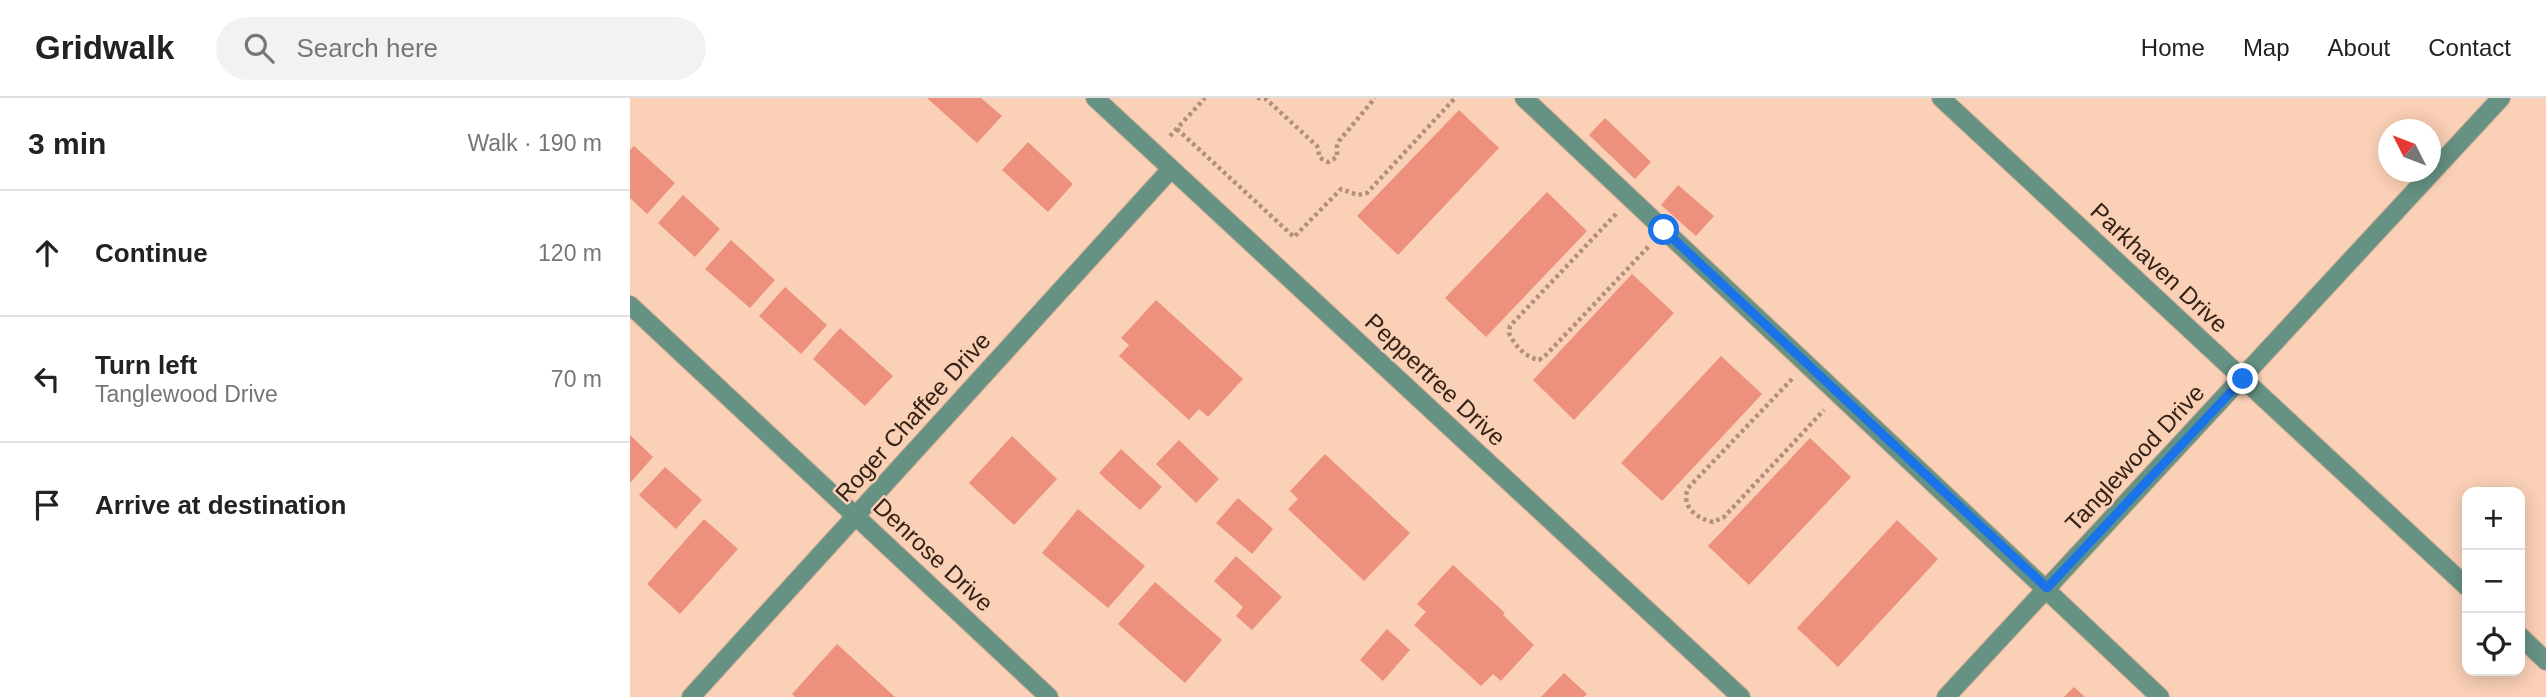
<!DOCTYPE html>
<html lang="en">
<head>
<meta charset="utf-8">
<style>
	body { margin:0; font-family:Helvetica,sans-serif; background:#f2f2f2; color:#222 }
	.controls { position:absolute; right:21px; bottom:21px; display:grid; overflow:hidden; border-radius:14px; box-shadow:0 4px 18px #0003 }
	.controls button { width:63px; height:63px; display:grid; place-items:center; padding:0; border:0; border-bottom:2px solid #e0e0e0; background:#fff; color:#222; font:35px sans-serif }
	.compass { position:absolute; left:1748px; top:21px; width:63px; height:63px; border-radius:50%; background:#fff; box-shadow:0 4px 18px #0003; rotate:312deg }
	.stop { position:absolute; width:21px; height:21px; margin:-16px; border:5px solid #1a73e8; border-radius:50%; background:#fff }
	.stop.end { background:#1a73e8; border-color:#fff; box-shadow:0 2px 7px #0008 }
	.list { margin:0; padding:0; list-style:none }
	h2 { display:flex; justify-content:space-between; align-items:center; height:91px; margin:0; padding:0 28px; font-size:30px }
	h2 small { font-size:23px; font-weight:400; color:#767676 }
	.list li { display:grid; grid-template-columns:46px 1fr auto; gap:21px; align-items:center; box-sizing:border-box; height:126px; padding:0 28px; border-top:2px solid #e0e0e0 }
	.list b { display:block; font-size:26px; white-space:nowrap }
	.list p { margin:0; font-size:23px; white-space:nowrap; color:#767676 }
	.list em { font-size:23px; font-style:normal; color:#767676 }
	.icon { flex:none; width:38px; height:38px; fill:none; stroke:currentColor; stroke-width:2; stroke-linecap:round; stroke-linejoin:round }
	.map { position:relative; flex:none; width:1916px; height:599px; overflow:hidden }
	header { display:flex; align-items:center; gap:42px; box-sizing:border-box; height:98px; padding:0 35px; background:#fff; border-bottom:2px solid #e0e0e0 }
	header strong { font-size:33px }
	nav { display:flex; gap:38px; margin-inline-start:auto; font-size:24px }
	.search { width:490px; height:63px; background:#f2f2f2; display:flex; align-items:center; gap:18px; box-sizing:border-box; padding:0 24px; border-radius:38px; color:#767676; font-size:26px }
	main { display:flex }
	aside { flex:1; background:#fff }
	.map>svg:first-child { display:block }
	.building { fill:#ed907d }
	.lines { fill:none; stroke-linecap:round; stroke-linejoin:round }
	.minor-casing { stroke:#d3ad96; stroke-width:20 }
	.path { stroke:#b18f7b; stroke-width:4.5; stroke-dasharray:3.5 3.5; stroke-linecap:butt }
	.minor { stroke:#669283; stroke-width:18 }
	.route { stroke:#1a73e8; stroke-width:9 }
	.labels { text-anchor:middle; stroke-width:5; stroke-linejoin:round; paint-order:stroke }
	.street-label { font-size:24px; fill:#352216; stroke:#fad0b6 }
</style>
</head>
<body>
<header>
<strong>Gridwalk</strong>
<div class="search"><svg class="icon" aria-label="search" viewBox="0 0 24 24"><circle cx="10" cy="10" r="6"/><path d="M15 15l6 6"/></svg>Search here</div>
<nav><a>Home</a><a>Map</a><a>About</a><a>Contact</a></nav>
</header>
<main>
<aside>
<h2>3 min<small>Walk · 190 m</small></h2>
<ul class="list">
<li><svg class="icon" aria-label="ahead" viewBox="0 0 24 24"><path d="M12 20V5M6 11l6-6 6 6"/></svg><div><b>Continue</b></div><em>120 m</em></li>
<li><svg class="icon" aria-label="left" viewBox="0 0 24 24"><path d="M17 20v-9H6M10 6l-5 5 5 5"/></svg><div><b>Turn left</b><p>Tanglewood Drive</p></div><em>70 m</em></li>
<li><svg class="icon" aria-label="arrive" viewBox="0 0 24 24"><path d="M6 21V4h12l-3 4 3 4H6"/></svg><div><b>Arrive at destination</b></div></li>
</ul>
</aside>
<div class="map">
<svg width="1916" height="599" viewBox="0 0 1916 599">
	<rect width="100%" height="100%" fill="#fad0b6"/>
	<!-- building -->
	<g class="building">
		<polygon points="297,0 351,0 372,18 347,45"/>
		<polygon points="829,12 869,50 768,157 727,118"/>
		<polygon points="975,20 1021,64 1005,81 959,37"/>
		<polygon points="398,44 443,86 418,114 372,72"/>
		<polygon points="4,48 45,85 17,116 0,100 0,52"/>
		<polygon points="1048,87 1084,118 1066,138 1031,107"/>
		<polygon points="917,94 957,133 856,239 815,200"/>
		<polygon points="53,97 90,131 65,159 28,125"/>
		<polygon points="101,142 145,182 120,210 75,171"/>
		<polygon points="1002,176 1044,215 944,322 903,282"/>
		<polygon points="155,189 197,227 171,256 129,218"/>
		<polygon points="526,202 613,281 578,319 569,311 559,322 489,258 499,247 491,240"/>
		<polygon points="210,230 263,278 235,308 183,261"/>
		<polygon points="1091,258 1132,296 1032,403 991,365"/>
		<polygon points="0,337 23,359 0,385"/>
		<polygon points="382,338 427,381 384,427 339,385"/>
		<polygon points="1180,340 1221,379 1119,487 1078,448"/>
		<polygon points="549,342 589,381 566,405 526,366"/>
		<polygon points="491,351 532,389 510,412 469,375"/>
		<polygon points="695,356 780,435 734,483 658,411 668,401 660,393"/>
		<polygon points="35,369 72,402 46,431 9,397"/>
		<polygon points="608,400 643,431 622,456 586,425"/>
		<polygon points="448,411 515,468 478,510 412,455"/>
		<polygon points="74,421 108,451 50,516 17,486"/>
		<polygon points="1267,422 1308,461 1208,569 1167,530"/>
		<polygon points="606,458 652,499 622,532 606,518 613,509 584,483"/>
		<polygon points="823,467 875,515 873,517 904,547 871,583 863,576 851,588 784,527 796,514 787,506"/>
		<polygon points="525,484 592,542 555,585 488,526"/>
		<polygon points="757,531 780,552 753,583 730,562"/>
		<polygon points="207,546 265,599 165,599 162,596"/>
		<polygon points="934,575 957,596 954,599 911,599"/>
		<polygon points="1444,589 1455,599 1434,599"/>
	</g>
	<g class="lines">
		<!-- minor casing -->
		<g class="minor-casing">
			<g id="minor">
				<polyline points="465,0 1111,599"/>
				<polyline points="894,0 1530,599"/>
				<polyline points="1311,0 1837,489"/>
				<polyline points="0,207 419,599"/>
				<polyline points="1890,538 1916,563"/>
				<polyline points="61,599 541,71"/>
				<polyline points="1316,599 1871,0"/>
			</g>
		</g>
		<!-- path -->
		<g class="path">
			<polyline points="627,0 636,1 687,48 690,60 698,64 707,59 707,48 709,43 745,0"/>
			<polyline points="547,31 664,139 711,91 728,97 737,95 825,0"/>
			<polyline points="540,38 575,0"/>
			<path d="M986,116L880,228L879,235C885,248 895,259 909,262L916,257L1020,147"/>
			<path d="M1162,281L1058,390C1051,409 1066,420 1083,424L1094,419L1194,312"/>
		</g>
		<!-- minor -->
		<use href="#minor" class="minor"/>
	</g>
	<g class="lines">
		<!-- route -->
		<polyline class="route" points="1034,132 1417,490 1613,281"/>
	</g>
	<g class="labels">
		<!-- street labels -->
		<g class="street-label">
			<text transform="translate(1529 170) rotate(43)" y="8">Parkhaven Drive</text>
			<text transform="translate(805 282) rotate(43)" y="8">Peppertree Drive</text>
			<text transform="translate(283 319) rotate(-48)" y="8">Roger Chaffee Drive</text>
			<text transform="translate(1505 360) rotate(-47)" y="8">Tanglewood Drive</text>
			<text transform="translate(303 457) rotate(43)" y="8">Denrose Drive</text>
		</g>
	</g>
</svg>
<div class="controls">
<button>+</button>
<button>−</button>
<button><svg class="icon" aria-label="locate" viewBox="0 0 24 24"><circle cx="12" cy="12" r="6"/><path d="M12 2v4M12 18v4M2 12h4M18 12h4"/></svg></button>
</div>
<svg class="compass" viewBox="-18 -18 36 36"><path d="M0-13l5 13h-10z" fill="#e53935"/><path d="M0 13l5-13h-10z" fill="#767676"/></svg>
<div class="stop" style="left:1034px;top:132px"></div>
<div class="stop end" style="left:1613px;top:281px"></div>
</div>
</main>
</body>
</html>
